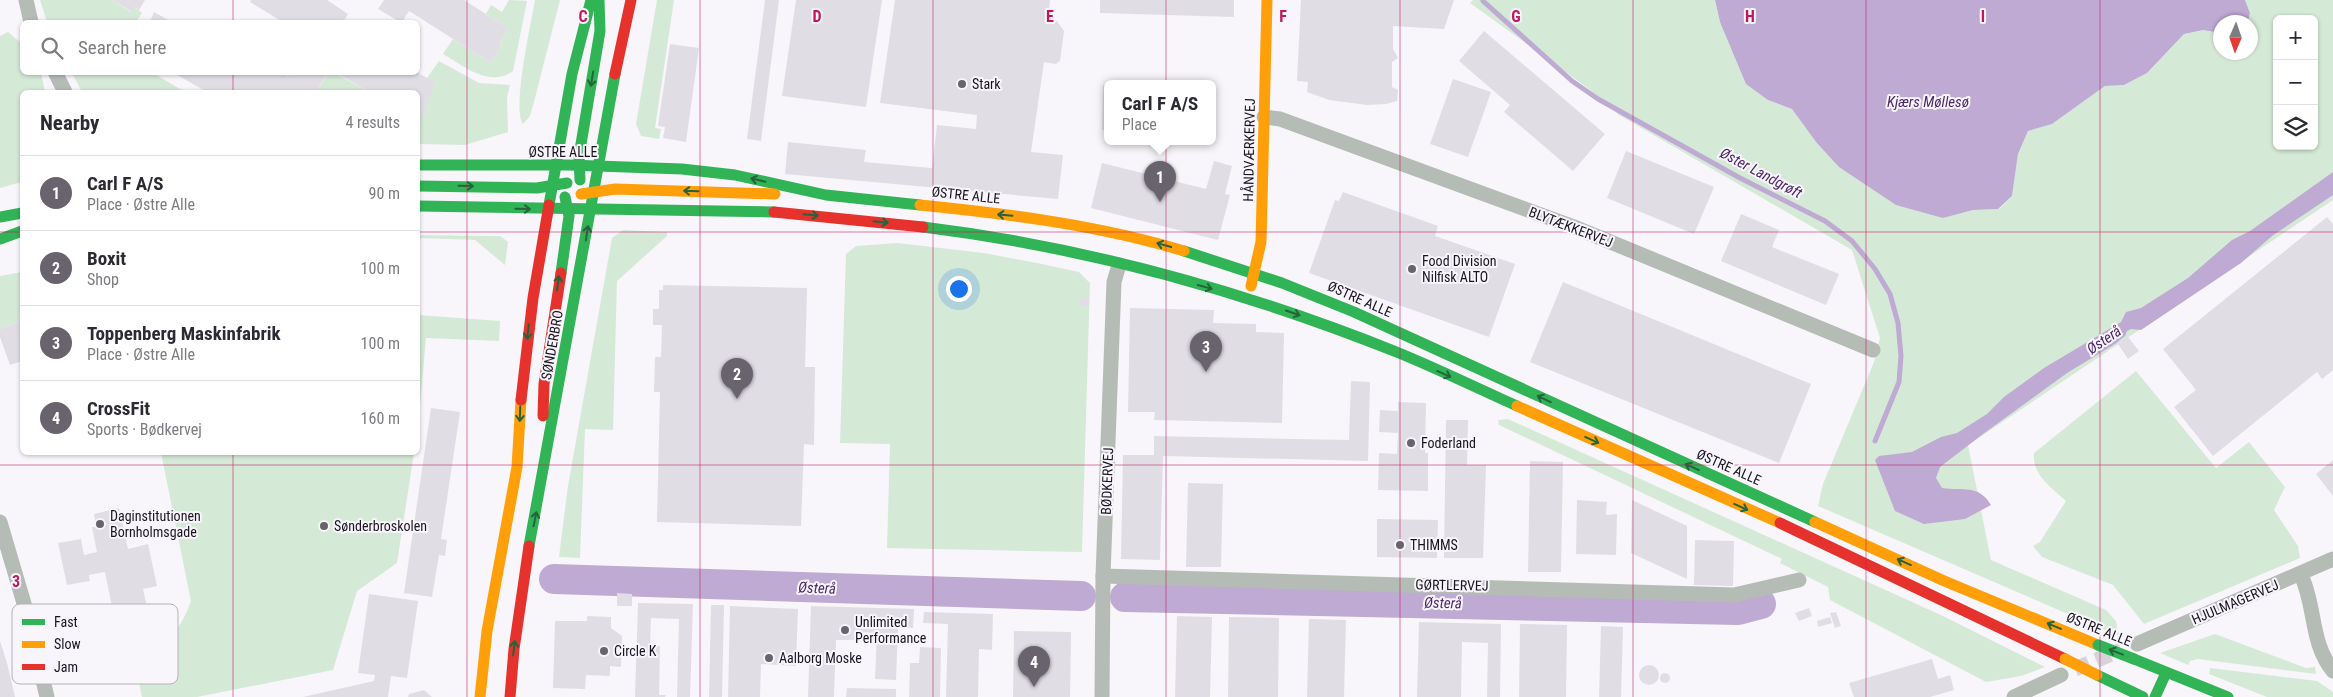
<!DOCTYPE html>
<html lang="en">
<head>
<meta charset="utf-8">
<style>
	body { margin:0; font-family:"Roboto Condensed",sans-serif; background:#f2f2f3; color:#2b2b33 }
	.controls { position:absolute; right:15px; top:15px; display:grid; overflow:hidden; border-radius:8px; box-shadow:0 1px 4px #0004 }
	.controls button { width:45px; height:45px; display:grid; place-items:center; padding:0; border:0; border-bottom:1px solid #e1e1e2; background:#fff; color:#2b2b33; font:25px sans-serif }
	.compass { position:absolute; left:2213px; top:15px; width:45px; height:45px; border-radius:50%; background:#fff; box-shadow:0 1px 4px #0004; rotate:182deg }
	.you { position:absolute; left:958px; top:288px; width:18px; height:18px; margin:-12px; border:4px solid #fff; border-radius:50%; background:#1a73e8; box-shadow:0 0 0 8px #1a73e833 }
	.badge { display:grid; place-items:center; width:32px; height:32px; border-radius:50%; background:#68636c; color:#fff; font-size:16px; font-weight:700 }
	.pin { position:absolute; translate:-50% -41px; filter:drop-shadow(0 1px 2px #0008) }
	.pin::after { content:''; position:absolute; top:26px; width:18px; height:15px; background:inherit; clip-path:polygon(0 0,100% 0,50% 100%) }
	.popup { position:absolute; left:1104px; top:80px; width:112px; height:65px; box-sizing:border-box; display:grid; place-content:center; border-radius:8px; background:#fff; filter:drop-shadow(0 1px 4px #0005); font-size:16px; white-space:nowrap; color:#7c7c81 }
	.popup b { font-size:19px; color:#2b2b33 }
	.popup::after { content:''; position:absolute; left:50%; top:100%; margin-left:-10px; border:10px solid transparent; border-top-color:#fff }
	.list { margin:0; padding:0; list-style:none }
	h2 { display:flex; justify-content:space-between; align-items:center; height:65px; margin:0; padding:0 20px; font-size:21px }
	h2 small { font-size:16px; font-weight:400; color:#7c7c81 }
	.list li { display:grid; grid-template-columns:32px 1fr auto; gap:15px; align-items:center; box-sizing:border-box; height:75px; padding:0 20px; border-top:1px solid #e1e1e2 }
	.list b { display:block; font-size:19px; white-space:nowrap }
	.list p { margin:0; font-size:16px; white-space:nowrap; color:#7c7c81 }
	.list em { font-size:16px; font-style:normal; color:#7c7c81 }
	.icon { flex:none; width:28px; height:28px; fill:none; stroke:currentColor; stroke-width:2; stroke-linecap:round; stroke-linejoin:round }
	.map { position:relative; flex:none; width:2333px; height:697px; overflow:hidden }
	.search { position:absolute; background:#fff; box-shadow:0 1px 4px #0004; left:20px; top:20px; width:400px; height:55px; display:flex; align-items:center; gap:12px; box-sizing:border-box; padding:0 18px; border-radius:8px; color:#7c7c81; font-size:19px }
	.panel { position:absolute; background:#fff; box-shadow:0 1px 4px #0004; left:20px; top:90px; width:400px; height:365px; border-radius:8px }
	.map>svg:first-child { display:block }
	.green { fill:#d5e9d7; fill-rule:evenodd }
	.water { fill:#beaad3 }
	.lines { fill:none; stroke-linecap:round; stroke-linejoin:round }
	.stream { stroke:#beaad3; stroke-width:5 }
	.river { stroke:#beaad3; stroke-width:30 }
	.building { fill:#e1dde5 }
	.street-tunnel { stroke:#d7d4d9; stroke-width:15; stroke-dasharray:15 8; stroke-linecap:butt }
	.street { stroke:#b5bcb6; stroke-width:15 }
	.fast { stroke:#30b455; stroke-width:11 }
	.slow { stroke:#ff9f0a; stroke-width:11 }
	.jam { stroke:#e5322d; stroke-width:11 }
	.fast-bridge { stroke:#30b455; stroke-width:11 }
	.slow-bridge { stroke:#ff9f0a; stroke-width:11 }
	.oneway { stroke:#25643a }
	.grid { fill:none; stroke:#c2185b; stroke-width:1; stroke-opacity:0.55 }
	.poi-dot { fill:#68636c; stroke:#f8f5fb; stroke-width:2 }
	.labels { text-anchor:middle; stroke-width:4; stroke-linejoin:round; paint-order:stroke }
	.poi-label { font-size:14px; fill:#1a1420; stroke:#f8f5fb; text-anchor:start }
	.street-label { font-size:14px; fill:#1a1420; stroke:#f8f5fb }
	.water-label { font-size:15px; font-style:italic; fill:#4c276b; stroke:#f8f5fb }
	.key { fill:#f8f5fb; stroke:#b5b2b9; stroke-width:1 }
	.key-label { font-size:14px; fill:#1a1420 }
	.grid-label { font-size:16px; text-anchor:middle; font-weight:bold; fill:#c2185b; stroke:#f8f5fb; stroke-width:4; stroke-linejoin:round; paint-order:stroke }
</style>
</head>
<body>
<div class="map">
<svg width="2333" height="697" viewBox="0 0 2333 697">
	<rect width="100%" height="100%" fill="#f8f6fa"/>
	<!-- green -->
	<g class="green">
		<polygon points="40,0 113,0 131,12 135,7 142,13 136,22 47,22"/>
		<path d="M509,0L527,1L513,71C489,88 464,66 443,54L453,39L491,63L502,45L499,43L508,28L486,14L491,5L502,12Z"/>
		<path d="M535,0H560L534,102L530,116L523,124C512,107 531,24 535,0Z"/>
		<polygon points="657,0 674,0 655,128 661,129 659,139 641,136 636,124"/>
		<path d="M1473,0H1715L1720,22L1768,100L1792,109L1816,142L1943,218L1973,210L1999,209L2012,196L2018,154L2028,131L2052,124L2105,86L2124,85L2147,73L2184,34L2203,30L2220,33V52H2250V22H2248L2250,13L2245,0H2333V200L1968,445L1991,560L2106,610L2116,621L2119,636L1818,506L1823,484L1874,362L1880,338L1852,250L1619,115L1589,89L1470,3ZM2277,19H2314V146H2277Z"/>
		<polygon points="8,32 22,44 22,72 41,73 45,92 22,92 22,182 0,188 0,36"/>
		<polygon points="439,61 479,83 510,85 507,97 508,132 465,145 418,144 418,121 420,122 427,78"/>
		<polygon points="72,73 153,73 185,92 82,92"/>
		<polygon points="328,73 335,73 369,92 316,92"/>
		<polygon points="623,230 667,232 667,236 617,281 613,430 585,429 580,558 559,557 568,486 612,238"/>
		<polygon points="418,235 500,236 508,242 505,265 475,240 418,238"/>
		<polygon points="897,243 984,253 1037,263 1079,272 1090,283 1082,552 887,548 890,444 840,443 846,254 856,246"/>
		<polygon points="22,272 22,320 0,329 0,276"/>
		<polygon points="418,315 500,321 499,341 426,338 418,427"/>
		<path d="M2136,371L2216,468L2249,442L2285,487L2274,510L2298,546L2300,558L2144,624L2113,585L2042,557L2033,546L2040,542L2066,501C2051,487 2032,475 2034,453Z"/>
		<polygon points="1508,419 1943,616 2045,667 2021,676 1986,682 1830,600 1828,587 1780,563 1782,559 1499,425 1498,420"/>
		<path d="M161,453H414L397,563L357,591L333,670L197,697H142L133,655C166,645 179,634 191,601Z"/>
		<polygon points="2215,634 2306,668 2315,667 2316,674 2198,659 2190,661 2188,665 2160,653"/>
		<polygon points="2210,668 2317,681 2333,692 2333,697 2267,697 2209,674"/>
	</g>
	<!-- water -->
	<g class="water">
		<polygon points="1715,0 2245,0 2250,13 2248,22 2220,22 2220,33 2203,30 2184,34 2147,73 2124,85 2105,86 2052,124 2028,131 2018,154 2012,196 1998,209 1973,210 1943,218 1896,205 1839,167 1816,142 1792,109 1768,100 1746,84 1720,22"/>
		<path d="M2333,172V195L2272,236L2241,263L2141,330L2131,329L2127,331L2125,336L2115,344L2067,373L1983,434L1940,467L1936,478L1942,488C1962,491 1979,484 1991,505L1965,519L1924,524L1895,511L1875,460L1879,456L1912,452L1941,437L1957,433L1987,414L2004,397L2044,368L2121,322L2126,312L2141,308L2188,278L2232,240L2250,231Z"/>
	</g>
	<g class="lines">
		<!-- stream -->
		<polyline class="stream" points="1483,1 1572,81 1598,99 1740,178 1825,221 1852,241 1875,269 1890,294 1898,323 1901,356 1899,382 1875,441"/>
		<!-- river -->
		<g class="river">
			<polyline points="554,579 1081,596"/>
			<polyline points="1125,597 1738,610 1761,604"/>
		</g>
	</g>
	<!-- building -->
	<g class="building">
		<polygon points="113,0 145,0 139,10 135,7 132,12"/>
		<polygon points="251,0 327,0 348,14 343,22 283,22 250,2"/>
		<polygon points="384,0 464,0 508,28 499,43 502,45 491,63 409,11 402,22 400,22 378,9"/>
		<polygon points="765,0 779,0 761,141 747,139"/>
		<polygon points="796,0 882,0 866,107 782,96"/>
		<polygon points="895,0 1050,0 1048,20 1057,21 1064,31 1060,61 1056,64 1044,62 1031,152 1063,155 1058,199 785,174 788,142 866,150 864,162 932,168 937,125 976,129 977,115 880,103"/>
		<polygon points="1100,0 1234,0 1234,17 1100,13"/>
		<polygon points="1301,0 1454,0 1444,29 1393,26 1393,49 1398,58 1392,62 1392,87 1398,90 1397,101 1386,104 1367,105 1329,100 1307,92 1308,82 1297,81"/>
		<polygon points="154,12 172,22 150,22"/>
		<polygon points="1484,31 1605,134 1573,171 1504,112 1510,105 1459,61"/>
		<polygon points="670,44 699,48 686,142 663,138 665,127 658,126"/>
		<polygon points="172,72 282,72 288,76 292,72 328,72 316,92 207,92"/>
		<polygon points="335,72 416,72 435,82 420,122 418,121 418,92 369,92"/>
		<polygon points="1453,79 1491,92 1468,157 1430,144"/>
		<polygon points="1103,85 1108,85 1108,130 1102,130"/>
		<polygon points="1626,151 1714,187 1694,234 1607,198"/>
		<polygon points="1214,161 1232,166 1225,194 1230,195 1218,240 1091,208 1102,163 1206,189"/>
		<polygon points="1343,192 1438,226 1435,236 1515,264 1489,337 1309,273 1335,200 1339,201"/>
		<polygon points="1741,214 1779,230 1772,247 1839,274 1826,305 1721,261"/>
		<polygon points="2327,217 2333,224 2333,370 2322,379 2317,372 2213,456 2174,407 2196,390 2163,349"/>
		<polygon points="1563,282 1811,384 1779,463 1530,362"/>
		<polygon points="663,285 807,288 805,367 815,367 814,445 804,444 801,526 657,522 660,392 654,392 655,357 661,357 662,325 653,325 653,309 659,309 659,290 663,290"/>
		<rect x="1080" y="297" width="9" height="9"/>
		<polygon points="1130,308 1214,310 1213,323 1256,324 1256,332 1284,333 1282,423 1154,420 1155,412 1128,412"/>
		<polygon points="22,320 22,361 10,365 0,337 0,329"/>
		<polygon points="2128,337 2139,351 2128,359 2118,344"/>
		<polygon points="1351,381 1370,382 1368,461 1163,456 1160,560 1121,559 1123,455 1154,455 1154,436 1349,440"/>
		<polygon points="1398,402 1426,403 1425,453 1428,453 1428,491 1378,490 1379,453 1397,454 1398,433 1379,432 1380,410 1398,411"/>
		<polygon points="431,408 460,412 441,539 447,540 445,556 439,555 432,597 404,593"/>
		<polygon points="1446,420 1468,420 1467,465 1486,465 1483,558 1444,558"/>
		<polygon points="2333,460 2333,496 2316,474"/>
		<polygon points="1530,461 1563,462 1561,572 1528,572"/>
		<polygon points="1188,483 1223,484 1221,567 1186,567"/>
		<polygon points="1577,500 1607,502 1606,515 1617,514 1616,555 1576,554"/>
		<polygon points="1632,500 1687,526 1687,579 1631,553"/>
		<polygon points="119,508 128,549 148,544 157,586 143,589 151,625 146,626 147,632 122,638 118,622 115,622 105,572 89,575 90,581 67,585 58,543 81,539 84,555 97,552 92,527 96,527 94,514"/>
		<polygon points="1377,519 1438,520 1437,558 1377,557"/>
		<polygon points="1695,540 1734,541 1733,586 1694,585"/>
		<polygon points="617,593 632,594 632,606 617,606"/>
		<polygon points="369,594 418,601 407,678 391,676 388,697 303,697 374,681 375,675 358,673"/>
		<polygon points="638,603 693,604 690,697 677,697 679,619 651,618 650,646 660,646 659,695 666,695 665,697 635,697"/>
		<polygon points="711,605 724,605 722,697 709,697"/>
		<polygon points="730,606 798,609 796,666 761,664 760,697 728,697"/>
		<polygon points="811,606 914,609 913,628 898,627 896,680 875,679 877,633 860,632 859,640 836,640 834,697 808,697"/>
		<polygon points="1809,608 1812,616 1799,621 1795,613"/>
		<polygon points="924,612 993,614 992,650 979,649 978,697 946,697 948,624 923,623"/>
		<polygon points="1836,612 1841,626 1835,628 1830,613"/>
		<polygon points="587,616 611,617 611,628 622,636 621,667 610,666 610,676 586,675 585,689 553,688 555,621 587,621"/>
		<polygon points="1177,616 1212,617 1210,697 1175,697"/>
		<polygon points="1229,617 1279,618 1278,697 1228,697"/>
		<polygon points="1830,617 1832,623 1818,627 1817,621"/>
		<polygon points="1309,619 1346,620 1344,697 1307,697"/>
		<polygon points="1419,622 1501,624 1500,697 1487,697 1488,643 1462,642 1461,697 1417,697"/>
		<polygon points="1520,624 1567,625 1566,697 1519,697"/>
		<polygon points="1601,626 1623,627 1621,697 1599,697"/>
		<polygon points="1014,631 1071,632 1070,697 1013,697"/>
		<polygon points="0,641 7,663 15,697 0,697"/>
		<polygon points="920,647 941,648 940,697 909,697 910,663 919,663"/>
		<polygon points="1932,659 1938,679 1950,675 1954,690 1930,697 1854,697 1849,683"/>
		<circle cx="1649" cy="675" r="10"/>
		<circle cx="1665" cy="678" r="5"/>
		<polygon points="847,688 896,689 896,697 846,697"/>
		<polygon points="424,690 432,697 408,697 409,694"/>
	</g>
	<g class="lines">
		<!-- street-tunnel -->
		<polyline class="street-tunnel" points="2075,669 2121,650"/>
		<!-- street -->
		<g class="street">
			<polyline points="26,0 31,22"/>
			<polyline points="55,72 65,92"/>
			<polyline points="1264,117 1280,119 1574,227 1873,350"/>
			<polyline points="0,522 28,617 47,697"/>
			<path d="M2301,575C2316,606 2310,643 2333,671"/>
			<polyline points="1103,576 1734,595 1799,580"/>
			<polyline points="2137,644 2333,559"/>
			<polyline points="1102,697 1103,576 1114,282 1119,265"/>
			<polyline points="2014,697 2061,675"/>
		</g>
		<!-- fast -->
		<g class="fast">
			<polyline points="418,165 569,165 682,169 735,175 826,195 920,205"/>
			<polyline points="580,180 579,156 600,31 599,0"/>
			<polyline points="418,186 537,188 567,183"/>
			<polyline points="549,205 572,74 591,0"/>
			<polyline points="418,206 774,212"/>
			<polyline points="0,217 22,213"/>
			<path d="M923,227C1086,247 1247,292 1399,353C1438,369 1477,388 1517,406"/>
			<polyline points="0,239 22,231"/>
			<polyline points="1184,251 1282,283 1354,312 1815,522"/>
			<polyline points="561,273 569,216 565,197"/>
			<polyline points="529,546 615,74"/>
			<polyline points="2134,659 2228,697"/>
			<polyline points="2097,675 2143,697"/>
			<polyline points="2155,697 2166,673"/>
		</g>
		<!-- slow -->
		<g class="slow">
			<polyline points="581,194 615,189 775,194"/>
			<path d="M920,205C1009,214 1098,225 1184,251"/>
			<polyline points="1251,286 1261,242 1267,0"/>
			<polyline points="1517,406 1780,523"/>
			<polyline points="1815,522 1942,580 2098,645"/>
			<polyline points="480,697 487,631 517,467 521,400"/>
		</g>
		<!-- jam -->
		<g class="jam">
			<polyline points="615,74 631,0"/>
			<polyline points="774,212 923,227"/>
			<polyline points="521,400 533,298 549,205"/>
			<polyline points="543,416 544,384 561,273"/>
			<polyline points="1780,523 2065,659"/>
			<polyline points="510,697 514,649 529,546"/>
		</g>
		<!-- fast-bridge -->
		<polyline class="fast-bridge" points="2098,645 2134,659"/>
		<!-- slow-bridge -->
		<polyline class="slow-bridge" points="2065,659 2097,675"/>
	</g>
	<!-- one-way arrows -->
	<defs><path id="oneway-shaft" d="M-6 0H5M1.5-3L5.5 0L1.5 3" fill="none" stroke-width="1.6" stroke-linecap="round" stroke-linejoin="round" transform="scale(1.25)"/></defs>
	<g class="oneway">
		<use href="#oneway-shaft" transform="translate(592 79) rotate(99)"/>
		<use href="#oneway-shaft" transform="translate(758 180) rotate(-167)"/>
		<use href="#oneway-shaft" transform="translate(466 186) rotate(1)"/>
		<use href="#oneway-shaft" transform="translate(691 191) rotate(-178)"/>
		<use href="#oneway-shaft" transform="translate(523 209) rotate(1)"/>
		<use href="#oneway-shaft" transform="translate(811 215) rotate(5)"/>
		<use href="#oneway-shaft" transform="translate(1005 215) rotate(-175)"/>
		<use href="#oneway-shaft" transform="translate(881 222) rotate(6)"/>
		<use href="#oneway-shaft" transform="translate(587 233) rotate(-81)"/>
		<use href="#oneway-shaft" transform="translate(1164 245) rotate(-165)"/>
		<use href="#oneway-shaft" transform="translate(558 283) rotate(-82)"/>
		<use href="#oneway-shaft" transform="translate(1205 287) rotate(15)"/>
		<use href="#oneway-shaft" transform="translate(1293 313) rotate(19)"/>
		<use href="#oneway-shaft" transform="translate(528 332) rotate(97)"/>
		<use href="#oneway-shaft" transform="translate(1444 374) rotate(24)"/>
		<use href="#oneway-shaft" transform="translate(1544 399) rotate(-155)"/>
		<use href="#oneway-shaft" transform="translate(520 414) rotate(92)"/>
		<use href="#oneway-shaft" transform="translate(1592 440) rotate(24)"/>
		<use href="#oneway-shaft" transform="translate(1692 467) rotate(-156)"/>
		<use href="#oneway-shaft" transform="translate(1741 507) rotate(24)"/>
		<use href="#oneway-shaft" transform="translate(535 519) rotate(-79)"/>
		<use href="#oneway-shaft" transform="translate(1904 562) rotate(-156)"/>
		<use href="#oneway-shaft" transform="translate(2054 626) rotate(-157)"/>
		<use href="#oneway-shaft" transform="translate(514 648) rotate(-83)"/>
		<use href="#oneway-shaft" transform="translate(2116 652) rotate(-159)"/>
	</g>
	<!-- grid -->
	<path class="grid" d="M233,0V22M467,0V697M700,0V697M933,0V697M1166,0V697M1400,0V697M1633,0V697M1866,0V697M2100,0V697M233,72V92M0,232H22M418,232H2333M233,452V697M0,465H2333"/>
	<!-- markers -->
	<g class="poi-dot">
		<circle cx="962" cy="84" r="5"/>
		<circle cx="1412" cy="269" r="5"/>
		<circle cx="1411" cy="443" r="5"/>
		<circle cx="100" cy="524" r="5"/>
		<circle cx="324" cy="526" r="5"/>
		<circle cx="1400" cy="545" r="5"/>
		<circle cx="845" cy="630" r="5"/>
		<circle cx="604" cy="651" r="5"/>
		<circle cx="769" cy="658" r="5"/>
	</g>
	<g class="labels">
		<!-- poi labels -->
		<g class="poi-label">
			<text x="972" y="89">Stark</text>
			<text x="1422" y="266">Food Division<tspan x="1422" dy="16">Nilfisk ALTO</tspan></text>
			<text x="1421" y="448">Foderland</text>
			<text x="110" y="521">Daginstitutionen<tspan x="110" dy="16">Bornholmsgade</tspan></text>
			<text x="334" y="531">Sønderbroskolen</text>
			<text x="1410" y="550">THIMMS</text>
			<text x="855" y="627">Unlimited<tspan x="855" dy="16">Performance</tspan></text>
			<text x="614" y="656">Circle K</text>
			<text x="779" y="663">Aalborg Moske</text>
		</g>
		<!-- street labels -->
		<g class="street-label">
			<text transform="translate(1249 150) rotate(-89)" y="5">HÅNDVÆRKERVEJ</text>
			<text x="563" y="157">ØSTRE ALLE</text>
			<text transform="translate(966 195) rotate(6)" y="5">ØSTRE ALLE</text>
			<text transform="translate(1571 227) rotate(21)" y="5">BLYTÆKKERVEJ</text>
			<text transform="translate(1360 299) rotate(24)" y="5">ØSTRE ALLE</text>
			<text transform="translate(552 345) rotate(-80)" y="5">SØNDERBRO</text>
			<text transform="translate(1729 467) rotate(24)" y="5">ØSTRE ALLE</text>
			<text transform="translate(1107 481) rotate(-88)" y="5">BØDKERVEJ</text>
			<text transform="translate(1452 585) rotate(1)" y="5">GØRTLERVEJ</text>
			<text transform="translate(2235 602) rotate(-23)" y="5">HJULMAGERVEJ</text>
			<text transform="translate(2099 629) rotate(22)" y="5">ØSTRE ALLE</text>
		</g>
		<!-- water labels -->
		<g class="water-label">
			<text x="1928" y="107">Kjærs Møllesø</text>
			<text transform="translate(1761 173) rotate(28)" y="5">Øster Landgrøft</text>
			<text transform="translate(2104 340) rotate(-34)" y="5">Østerå</text>
			<text transform="translate(817 588) rotate(2)" y="5">Østerå</text>
			<text transform="translate(1443 603) rotate(1)" y="5">Østerå</text>
		</g>
	</g>
	<!-- legend -->
	<rect x="12" y="604" width="166" height="80" rx="8" class="key"/>
	<rect x="22" y="619" width="23" height="6" fill="#30b455"/>
	<rect x="22" y="641" width="23" height="7" fill="#ff9f0a"/>
	<rect x="22" y="664" width="23" height="6" fill="#e5322d"/>
	<g class="key-label">
		<text x="54" y="627">Fast</text>
		<text x="54" y="649">Slow</text>
		<text x="54" y="672">Jam</text>
	</g>
	<g class="grid-label">
		<text x="583" y="22">C</text>
		<text x="817" y="22">D</text>
		<text x="1050" y="22">E</text>
		<text x="1283" y="22">F</text>
		<text x="1516" y="22">G</text>
		<text x="1750" y="22">H</text>
		<text x="1983" y="22">I</text>
		<text x="16" y="587">3</text>
	</g>
</svg>
<div class="controls">
<button>+</button>
<button>−</button>
<button><svg class="icon" aria-label="layers" viewBox="0 0 24 24"><path d="M12 4l9 5-9 5-9-5zM3 14l9 5 9-5"/></svg></button>
</div>
<svg class="compass" viewBox="-18 -18 36 36"><path d="M0-13l5 13h-10z" fill="#e53935"/><path d="M0 13l5-13h-10z" fill="#7c7c81"/></svg>
<div class="you"></div>
<div class="pin badge" style="left:1160px;top:202px">1</div>
<div class="popup"><b>Carl F A/S</b>Place</div>
<div class="pin badge" style="left:737px;top:399px">2</div>
<div class="pin badge" style="left:1206px;top:372px">3</div>
<div class="pin badge" style="left:1034px;top:687px">4</div>
<div class="search"><svg class="icon" aria-label="search" viewBox="0 0 24 24"><circle cx="10" cy="10" r="6"/><path d="M15 15l6 6"/></svg>Search here</div>
<section class="panel">
<h2>Nearby<small>4 results</small></h2>
<ul class="list">
<li><span class="badge">1</span><div><b>Carl F A/S</b><p>Place · Østre Alle</p></div><em>90 m</em></li>
<li><span class="badge">2</span><div><b>Boxit</b><p>Shop</p></div><em>100 m</em></li>
<li><span class="badge">3</span><div><b>Toppenberg Maskinfabrik</b><p>Place · Østre Alle</p></div><em>100 m</em></li>
<li><span class="badge">4</span><div><b>CrossFit</b><p>Sports · Bødkervej</p></div><em>160 m</em></li>
</ul>
</section>
</div>
</body>
</html>
